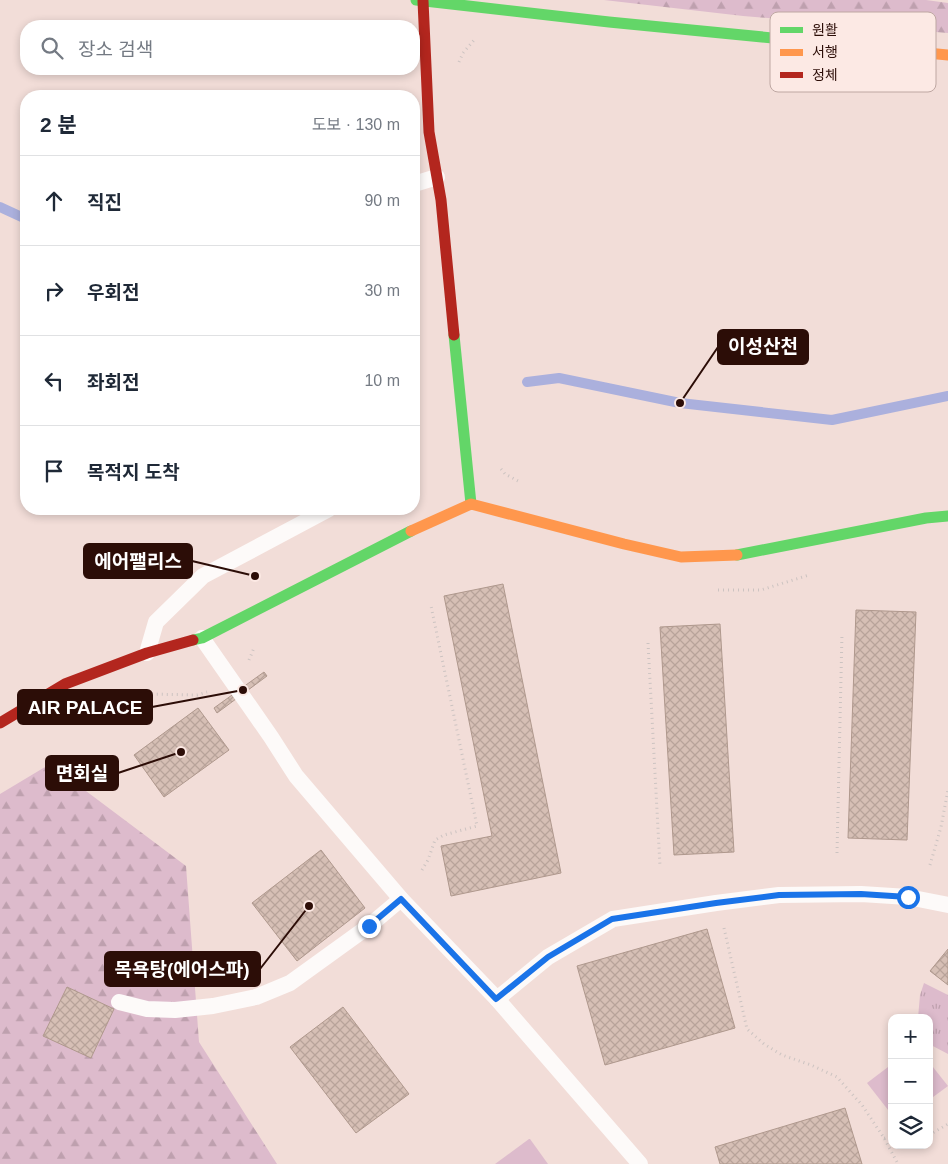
<!DOCTYPE html>
<html lang="ko">
<head>
<meta charset="utf-8">
<style>
	body { margin:0; font-family:Helvetica,"Noto Sans KR",sans-serif; background:#f6f6f7; color:#1f2937 }
	.controls { position:absolute; right:15px; bottom:15px; display:grid; overflow:hidden; border-radius:10px; box-shadow:0 2px 8px #0003 }
	.controls button { width:45px; height:45px; display:grid; place-items:center; padding:0; border:0; border-bottom:1px solid #e0e1e3; background:#fff; color:#1f2937; font:25px sans-serif }
	.stop { position:absolute; width:15px; height:15px; margin:-11px; border:4px solid #1a73e8; border-radius:50%; background:#fff }
	.stop.end { background:#1a73e8; border-color:#fff; box-shadow:0 1px 5px #0008 }
	.list { margin:0; padding:0; list-style:none }
	h2 { display:flex; justify-content:space-between; align-items:center; height:65px; margin:0; padding:0 20px; font-size:21px }
	h2 small { font-size:16px; font-weight:400; color:#747a83 }
	.list li { display:grid; grid-template-columns:32px 1fr auto; gap:15px; align-items:center; box-sizing:border-box; height:90px; padding:0 20px; border-top:1px solid #e0e1e3 }
	.list b { display:block; font-size:19px; white-space:nowrap }
	.list em { font-size:16px; font-style:normal; color:#747a83 }
	.icon { flex:none; width:28px; height:28px; fill:none; stroke:currentColor; stroke-width:2; stroke-linecap:round; stroke-linejoin:round }
	.map { position:relative; flex:none; width:948px; height:1164px; overflow:hidden }
	.search { position:absolute; background:#fff; box-shadow:0 2px 8px #0003; left:20px; top:20px; width:400px; height:55px; display:flex; align-items:center; gap:12px; box-sizing:border-box; padding:0 18px; border-radius:20px; color:#747a83; font-size:19px }
	.panel { position:absolute; background:#fff; box-shadow:0 2px 8px #0003; left:20px; top:90px; width:400px; height:425px; border-radius:20px }
	.map>svg:first-child { display:block }
	.forest { fill:url(#forest-firs) }
	.park { fill:url(#park-tufts) }
	.pitch { fill:#dbc }
	.lines { fill:none; stroke-linecap:round; stroke-linejoin:round }
	.stream { stroke:#abb0dd; stroke-width:10 }
	.building { fill:url(#building-cross-hatch); stroke:#af988d }
	.path { stroke:#ccc3c1; stroke-width:3; stroke-dasharray:1 4; stroke-linecap:butt }
	.lane { stroke:#fdfaf9; stroke-width:16 }
	.fast { stroke:#63d668; stroke-width:11 }
	.slow { stroke:#ff974d; stroke-width:11 }
	.jam { stroke:#b3261e; stroke-width:11 }
	.route { stroke:#1a73e8; stroke-width:6 }
	.key { fill:#fce9e4; stroke:#bea7a2; stroke-width:1 }
	.key-label { font-size:14px; fill:#2c0d07 }
	.leader { fill:none; stroke:#2c0d07; stroke-width:2 }
	.callout-dot { fill:#2c0d07; stroke:#fce9e4; stroke-width:2 }
	.callout { fill:#2c0d07; stroke:#2c0d07; stroke-width:2 }
	.callout-label { font-size:19px; text-anchor:middle; font-weight:bold; fill:#fff }
</style>
</head>
<body>
<div class="map">
<svg width="948" height="1164" viewBox="0 0 948 1164">
	<defs>
		<pattern id="forest-firs" width="22" height="20" patternUnits="userSpaceOnUse" patternTransform="scale(1.25)"><rect width="22" height="20" fill="#dbc"/><path d="M5 1l3.5 6h-7zM16 11l3.5 6h-7z" fill="#bea0ae"/></pattern>
		<pattern id="park-tufts" width="24" height="20" patternUnits="userSpaceOnUse" patternTransform="scale(1.25)"><rect width="24" height="20" fill="#dbc"/><path d="M3 7l-1-3M5 7V3M7 7l1-3M15 17l-1-3M17 17v-4M19 17l1-3" fill="none" stroke="#bea0ae"/></pattern>
		<pattern id="building-cross-hatch" width="8" height="8" patternUnits="userSpaceOnUse" patternTransform="scale(1.25)"><rect width="8" height="8" fill="#d6bfb5"/><path d="M0 0l8 8M0 8l8-8" fill="none" stroke="#b8a39a"/></pattern>
	</defs>
	<rect width="100%" height="100%" fill="#f2ddd8"/>
	<!-- forest -->
	<g class="forest">
		<polygon points="604,0 926,0 948,3 948,33 743,16"/>
		<polygon points="50,764 186,866 199,1042 277,1164 0,1164 0,794"/>
	</g>
	<!-- park -->
	<polygon class="park" points="924,983 948,995 948,1054 929,1044 929,1018 918,1018 920,995"/>
	<!-- pitch -->
	<g class="pitch">
		<polygon points="929,1062 948,1086 929,1100"/>
		<polygon points="892,1064 892,1115 867,1083"/>
		<polygon points="530,1139 548,1164 495,1164 529,1139"/>
	</g>
	<g class="lines">
		<!-- stream -->
		<g class="stream">
			<polyline points="0,207 26,219"/>
			<polyline points="527,382 559,378 680,403 832,420 948,396"/>
		</g>
	</g>
	<!-- building -->
	<g class="building">
		<polygon points="503,584 561,873 451,896 441,846 492,836 444,596"/>
		<polygon points="856,610 916,612 907,840 848,838"/>
		<polygon points="720,624 734,852 674,855 660,627"/>
		<polygon points="264,672 267,676 217,713 214,708"/>
		<polygon points="198,708 229,750 164,797 134,755"/>
		<polygon points="321,850 365,908 297,961 252,903"/>
		<polygon points="707,929 735,1028 605,1065 577,966"/>
		<polygon points="948,949 948,985 930,971"/>
		<polygon points="67,987 114,1009 91,1058 43,1036"/>
		<polygon points="343,1007 409,1094 356,1133 290,1047"/>
		<polygon points="845,1108 862,1164 720,1164 715,1147"/>
	</g>
	<g class="lines">
		<!-- path -->
		<g class="path">
			<polyline points="459,62 463,53 475,39"/>
			<polyline points="501,469 505,474 520,482"/>
			<polyline points="718,590 761,590 809,575"/>
			<polyline points="648,643 660,866"/>
			<polyline points="249,660 254,648"/>
			<polyline points="127,697 148,694 197,695 207,692"/>
			<polyline points="837,853 842,633"/>
			<polyline points="930,865 941,827 948,790"/>
			<polyline points="422,870 428,860 435,840 444,835 477,826 431,606"/>
			<polyline points="724,928 747,1029 764,1044 782,1055 811,1065 837,1077 862,1105 884,1138 898,1164"/>
			<polyline points="929,1135 948,1124"/>
			<polyline points="884,1138 892,1140"/>
		</g>
		<!-- lane -->
		<g class="lane">
			<polyline points="414,184 437,177"/>
			<polyline points="202,638 271,737 296,776 401,899 497,999 548,957 613,919 716,903 779,895 861,894 908,897 948,905"/>
			<polyline points="147,653 156,622 203,576 329,509"/>
			<polyline points="497,999 640,1164"/>
			<polyline points="119,1002 147,1009 175,1010 213,1006 256,997 290,983 369,926 401,899"/>
		</g>
		<!-- fast -->
		<g class="fast">
			<polyline points="416,0 609,22 814,42"/>
			<polyline points="454,335 471,504"/>
			<polyline points="737,555 926,518 948,516"/>
			<polyline points="193,640 202,638 411,531"/>
		</g>
		<!-- slow -->
		<g class="slow">
			<polyline points="814,42 948,55"/>
			<polyline points="411,531 471,504 624,544 681,557 737,555"/>
		</g>
		<!-- jam -->
		<g class="jam">
			<polyline points="423,1 429,132 441,200 454,335"/>
			<polyline points="0,723 65,684 147,653 193,640"/>
		</g>
	</g>
	<g class="lines">
		<!-- route -->
		<polyline class="route" points="369,926 401,899 496,999 548,957 612,919 716,903 779,895 861,894 908,897"/>
	</g>
	<!-- legend -->
	<rect x="770" y="12" width="166" height="80" rx="8" class="key"/>
	<rect x="780" y="27" width="23" height="6" fill="#63d668"/>
	<rect x="780" y="49" width="23" height="7" fill="#ff974d"/>
	<rect x="780" y="72" width="23" height="6" fill="#b3261e"/>
	<g class="key-label">
		<text x="812" y="35">원활</text>
		<text x="812" y="57">서행</text>
		<text x="812" y="80">정체</text>
	</g>
	<!-- callouts -->
	<path class="leader" d="M680 403L718 347M255 576L192 561M243 690L152 707M181 752L118 773M309 906L260 969"/>
	<g class="callout-dot">
		<circle cx="680" cy="403" r="5"/>
		<circle cx="255" cy="576" r="5"/>
		<circle cx="243" cy="690" r="5"/>
		<circle cx="181" cy="752" r="5"/>
		<circle cx="309" cy="906" r="5"/>
	</g>
	<g class="callout">
		<rect x="718" y="330" width="90" height="34" rx="5"/>
		<rect x="84" y="544" width="108" height="34" rx="5"/>
		<rect x="18" y="690" width="134" height="34" rx="5"/>
		<rect x="46" y="756" width="72" height="34" rx="5"/>
		<rect x="105" y="952" width="155" height="34" rx="5"/>
	</g>
	<g class="callout-label">
		<text x="763" y="353">이성산천</text>
		<text x="138" y="568">에어팰리스</text>
		<text x="85" y="714">AIR PALACE</text>
		<text x="82" y="780">면회실</text>
		<text x="182" y="976">목욕탕(에어스파)</text>
	</g>
</svg>
<div class="controls">
<button>+</button>
<button>−</button>
<button><svg class="icon" aria-label="layers" viewBox="0 0 24 24"><path d="M12 4l9 5-9 5-9-5zM3 14l9 5 9-5"/></svg></button>
</div>
<div class="stop" style="left:908px;top:897px"></div>
<div class="stop end" style="left:369px;top:926px"></div>
<div class="search"><svg class="icon" aria-label="search" viewBox="0 0 24 24"><circle cx="10" cy="10" r="6"/><path d="M15 15l6 6"/></svg>장소 검색</div>
<section class="panel">
<h2>2 분<small>도보 · 130 m</small></h2>
<ul class="list">
<li><svg class="icon" aria-label="ahead" viewBox="0 0 24 24"><path d="M12 20V5M6 11l6-6 6 6"/></svg><div><b>직진</b></div><em>90 m</em></li>
<li><svg class="icon" aria-label="right" viewBox="0 0 24 24"><path d="M7 20v-9h11M14 6l5 5-5 5"/></svg><div><b>우회전</b></div><em>30 m</em></li>
<li><svg class="icon" aria-label="left" viewBox="0 0 24 24"><path d="M17 20v-9H6M10 6l-5 5 5 5"/></svg><div><b>좌회전</b></div><em>10 m</em></li>
<li><svg class="icon" aria-label="arrive" viewBox="0 0 24 24"><path d="M6 21V4h12l-3 4 3 4H6"/></svg><div><b>목적지 도착</b></div></li>
</ul>
</section>
</div>
</body>
</html>
